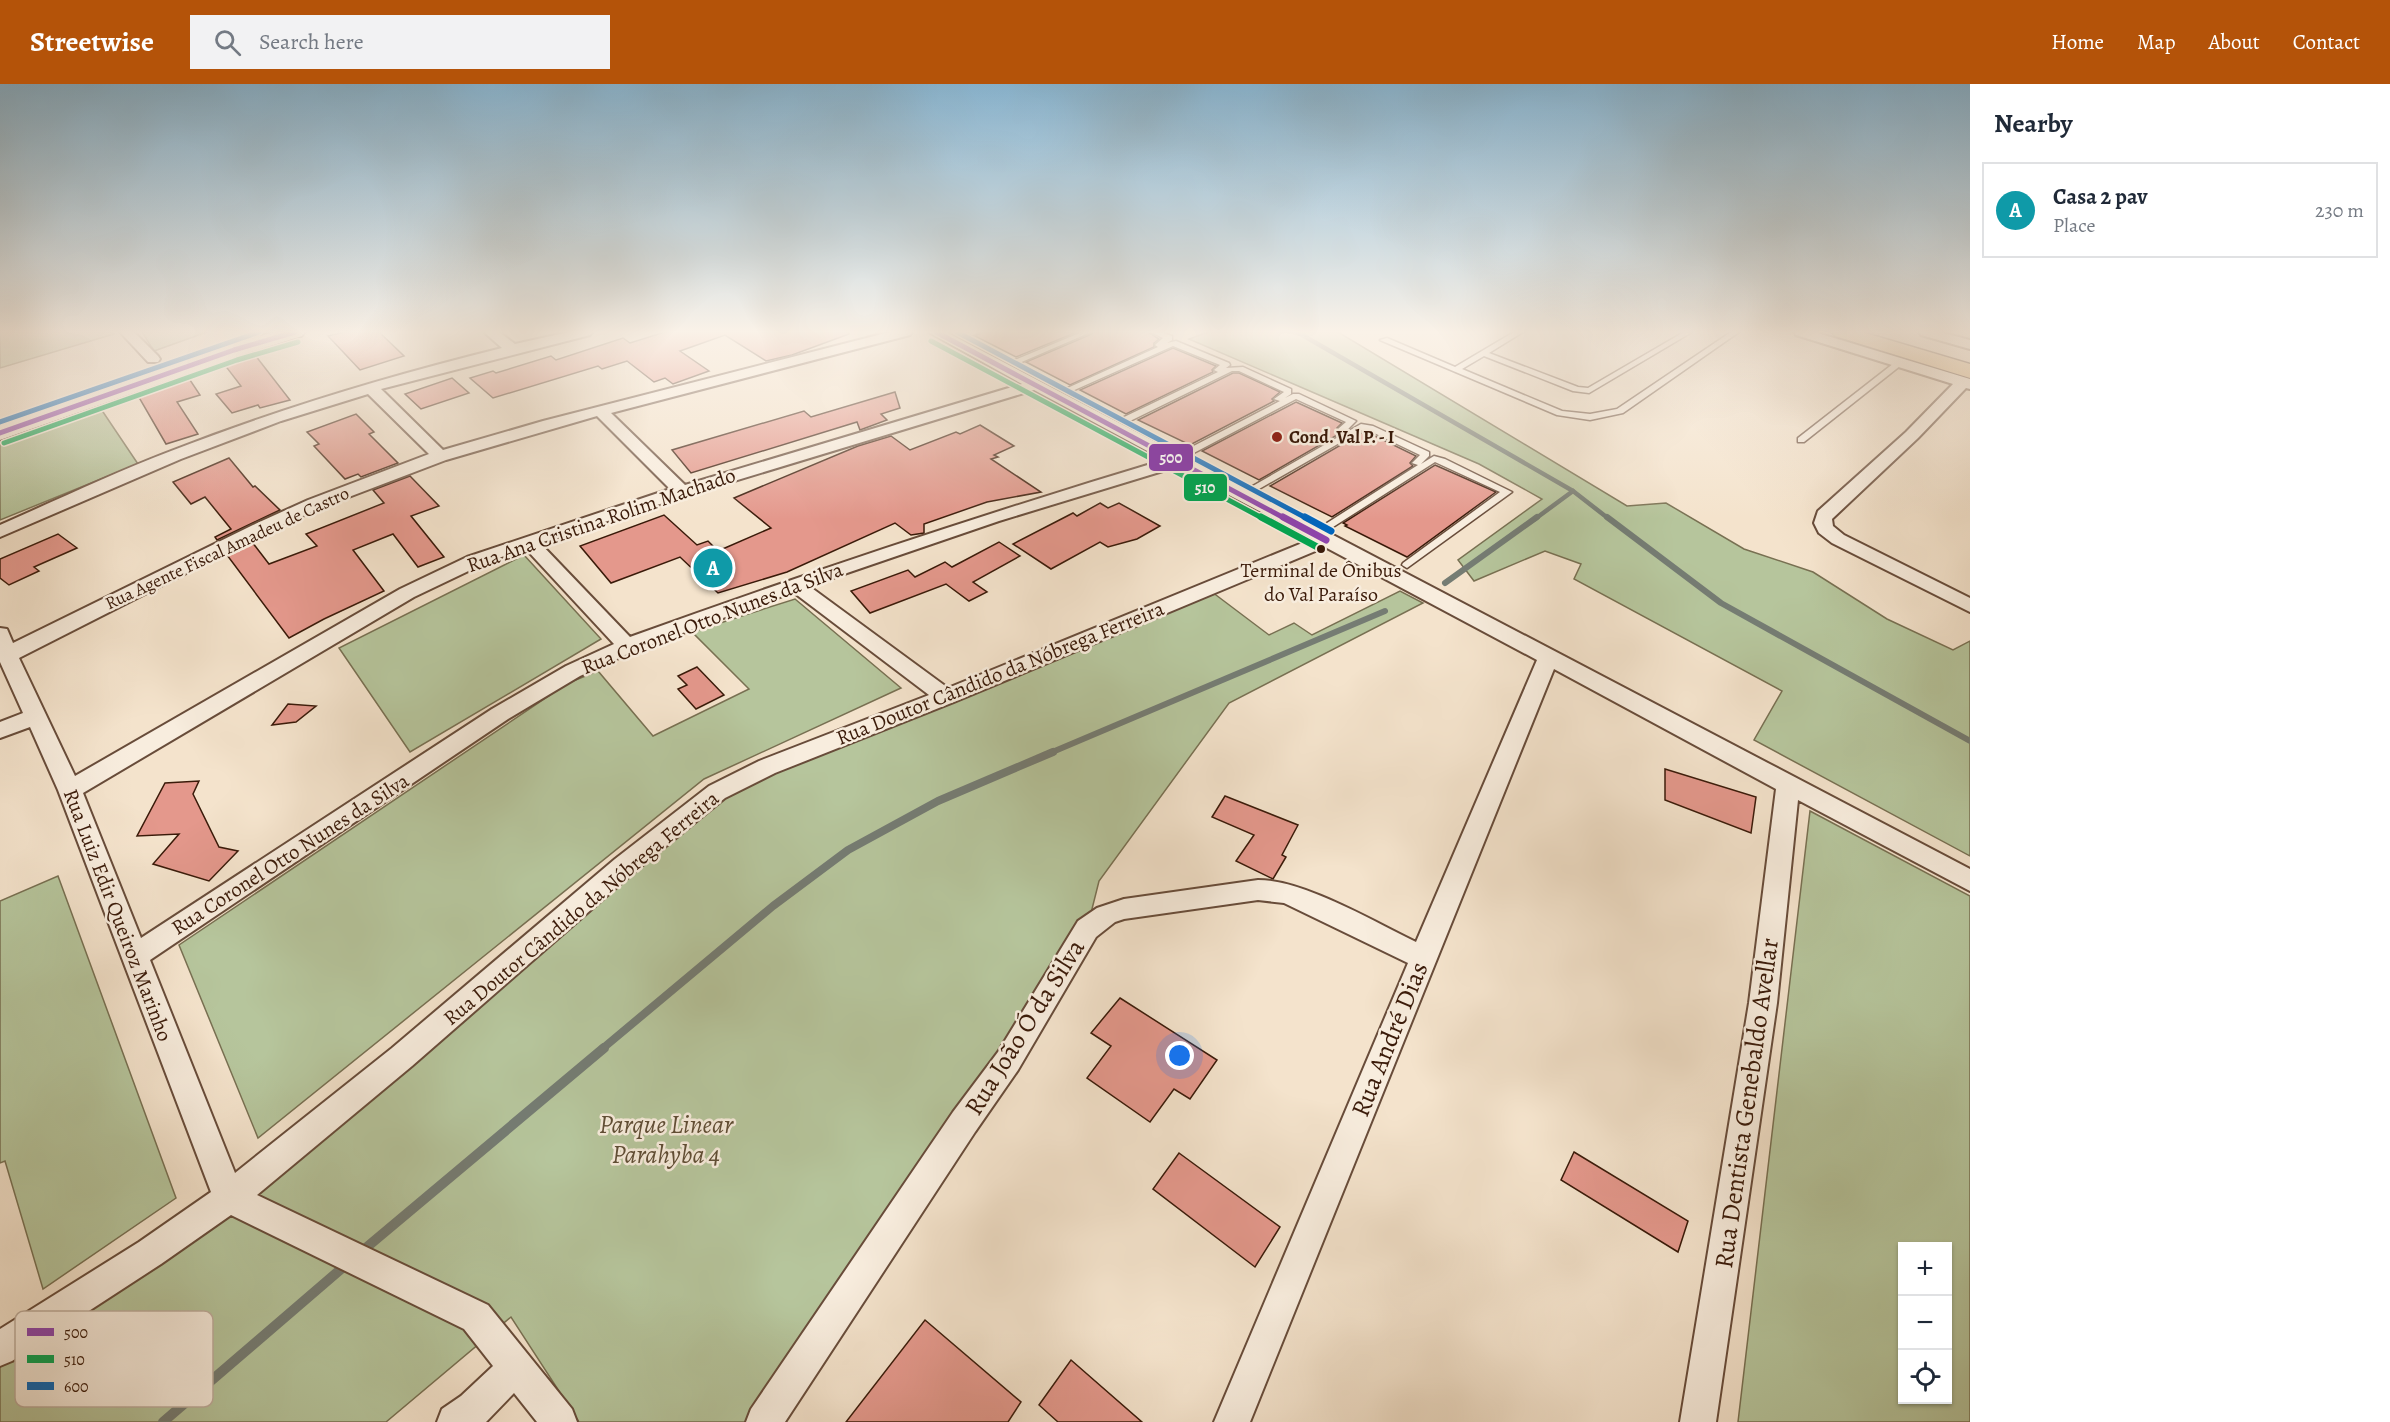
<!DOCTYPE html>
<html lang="en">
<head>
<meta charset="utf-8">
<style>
	body { margin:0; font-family:Alegreya,serif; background:#f2f2f3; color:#1f2937 }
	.controls { position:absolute; right:18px; bottom:18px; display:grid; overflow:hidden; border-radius:0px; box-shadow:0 2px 4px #0004 }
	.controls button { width:54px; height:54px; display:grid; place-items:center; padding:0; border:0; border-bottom:2px solid #e0e1e3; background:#fff; color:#1f2937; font:30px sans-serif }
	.you { position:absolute; left:1180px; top:972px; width:21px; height:21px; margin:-15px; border:4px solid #fff; border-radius:50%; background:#1a73e8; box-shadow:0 0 0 9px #1a73e833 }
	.badge { display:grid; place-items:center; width:39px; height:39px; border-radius:50%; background:#b45309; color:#fff; font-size:20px; font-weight:700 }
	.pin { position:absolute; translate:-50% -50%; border:3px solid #fff; box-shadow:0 2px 6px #0006 }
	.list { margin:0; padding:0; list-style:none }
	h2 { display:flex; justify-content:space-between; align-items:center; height:78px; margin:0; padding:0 24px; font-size:26px }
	h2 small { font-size:20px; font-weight:400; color:#747a83 }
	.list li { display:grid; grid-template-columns:39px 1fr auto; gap:18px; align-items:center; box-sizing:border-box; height:96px; margin:0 12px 12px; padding:0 12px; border:2px solid #e0e1e3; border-radius:0px }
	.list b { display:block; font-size:22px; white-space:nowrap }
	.list p { margin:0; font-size:20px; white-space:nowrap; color:#747a83 }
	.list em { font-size:20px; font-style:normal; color:#747a83 }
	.icon { flex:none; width:33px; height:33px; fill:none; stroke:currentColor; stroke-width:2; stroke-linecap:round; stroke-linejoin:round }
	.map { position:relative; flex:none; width:1970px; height:1338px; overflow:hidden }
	header { display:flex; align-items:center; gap:36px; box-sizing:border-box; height:84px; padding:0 30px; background:#b45309; color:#fff }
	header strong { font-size:28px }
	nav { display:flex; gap:33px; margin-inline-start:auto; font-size:21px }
	.search { width:420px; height:54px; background:#f2f2f3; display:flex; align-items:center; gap:15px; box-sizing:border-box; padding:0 21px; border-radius:0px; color:#747a83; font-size:22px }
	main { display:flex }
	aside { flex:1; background:#fff }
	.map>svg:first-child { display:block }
	.green { fill:#b6c59c; stroke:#787052; stroke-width:1.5; fill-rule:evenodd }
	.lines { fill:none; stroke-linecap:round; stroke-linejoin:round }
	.stream-far3 { stroke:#757c73; stroke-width:4.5 }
	.stream-far2 { stroke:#757c73; stroke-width:6 }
	.stream-far1 { stroke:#757c73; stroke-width:8 }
	.stream { stroke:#757c73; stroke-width:10 }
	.building { fill:#e4988c; stroke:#3a1a09; stroke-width:1.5 }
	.lane-casing { stroke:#684c3a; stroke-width:3 }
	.street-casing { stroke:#684c3a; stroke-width:4 }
	.secondary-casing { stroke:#3a1a09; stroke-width:3 }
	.highway-casing { stroke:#3a1a09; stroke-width:3 }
	.lane { fill:#f8edde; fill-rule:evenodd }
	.street { fill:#f8edde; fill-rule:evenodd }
	.secondary { fill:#f8edde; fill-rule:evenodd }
	.highway { fill:#eac286; fill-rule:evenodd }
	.bus-1-far1-casing { stroke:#f8edde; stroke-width:8 }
	.bus-1-casing { stroke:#f8edde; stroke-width:10 }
	.bus-2-far1-casing { stroke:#f8edde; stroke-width:8 }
	.bus-2-casing { stroke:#f8edde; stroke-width:10 }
	.bus-3-far1-casing { stroke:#f8edde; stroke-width:8 }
	.bus-3-casing { stroke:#f8edde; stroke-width:10 }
	.bus-1-far1 { stroke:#8e44ad; stroke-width:5 }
	.bus-1 { stroke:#8e44ad; stroke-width:7 }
	.bus-2-far1 { stroke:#00a651; stroke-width:5 }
	.bus-2 { stroke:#00a651; stroke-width:7 }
	.bus-3-far1 { stroke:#0065bd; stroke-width:5 }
	.bus-3 { stroke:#0065bd; stroke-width:7 }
	.poi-dot { fill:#8f2418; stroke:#f8edde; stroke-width:2 }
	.bus-dot { fill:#3a1a09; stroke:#f8edde; stroke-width:2 }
	.labels { text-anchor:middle; stroke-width:5; stroke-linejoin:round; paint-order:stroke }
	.far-poi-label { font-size:18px; font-weight:bold; fill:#3a1a09; stroke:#f8edde; text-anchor:start }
	.far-street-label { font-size:18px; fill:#3a1a09; stroke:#f8edde }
	.bus-label { font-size:20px; fill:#3a1a09; stroke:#f8edde }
	.street-label { font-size:21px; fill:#3a1a09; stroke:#f8edde }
	.near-street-label { font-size:26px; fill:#3a1a09; stroke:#f8edde }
	.near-park-label { font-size:26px; font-style:italic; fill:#5f4d35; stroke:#f8edde }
	.key { fill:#f8edde; stroke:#bfae9e; stroke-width:1.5 }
	.key-label { font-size:16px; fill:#3a1a09 }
	.line-badge { stroke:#f8edde; stroke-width:2 }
	.badge-label { font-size:16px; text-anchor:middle; font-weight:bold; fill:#fff }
</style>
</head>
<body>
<header>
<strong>Streetwise</strong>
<div class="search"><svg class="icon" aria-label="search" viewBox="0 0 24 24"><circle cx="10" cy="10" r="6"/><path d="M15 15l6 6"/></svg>Search here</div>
<nav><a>Home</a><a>Map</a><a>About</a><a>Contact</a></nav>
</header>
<main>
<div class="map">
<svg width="1970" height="1338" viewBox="0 0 1970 1338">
	<rect width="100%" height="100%" fill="#f4e3cc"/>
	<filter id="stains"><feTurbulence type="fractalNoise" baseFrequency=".00333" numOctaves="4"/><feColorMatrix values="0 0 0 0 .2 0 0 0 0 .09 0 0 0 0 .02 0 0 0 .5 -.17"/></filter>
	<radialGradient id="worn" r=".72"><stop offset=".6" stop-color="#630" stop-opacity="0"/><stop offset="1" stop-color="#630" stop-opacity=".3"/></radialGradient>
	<!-- green -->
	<g class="green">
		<polygon points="0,248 111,248 114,250 0,284"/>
		<polygon points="142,248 207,248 154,267"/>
		<polygon points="1208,248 1338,248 1627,422 1666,419 1744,465 1813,488 1887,535 1953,566 1970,557 1970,772 1754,656 1782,607 1574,495 1581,480 1545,467 1474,497 1458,476 1542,415 1479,380 1189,255"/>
		<polygon points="97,319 138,380 0,436 0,358"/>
		<polygon points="524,471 601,555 410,668 339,564"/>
		<polygon points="1208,505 1269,551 1294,539 1312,551 1400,507 1423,519 1229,619 1099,797 1087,845 762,1338 579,1338 511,1233 386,1338 0,1338 0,1261 229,1114 739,696"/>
		<polygon points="795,515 901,604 704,695 258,1054 179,861 568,599 598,587 653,652 749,605 692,548"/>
		<path d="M1810,727L1970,812V1338H1738ZM1902,1162H1948V1316H1902Z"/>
		<polygon points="58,792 176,1114 43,1205 5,1077 0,1079 0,817"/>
	</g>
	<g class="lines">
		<!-- stream-far3 -->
		<g class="stream-far3">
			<polyline points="1297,248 1573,407 1609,435"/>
			<polyline points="1535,435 1573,407"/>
		</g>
		<!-- stream-far2 -->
		<g class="stream-far2">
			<polyline points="1607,433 1721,519 1970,657"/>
			<polyline points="1445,499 1537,433"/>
			<polyline points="1050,669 1385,527"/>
		</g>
		<!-- stream-far1 -->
		<polyline class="stream-far1" points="602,965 773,822 848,766 938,717 1053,668"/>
		<!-- stream -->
		<g class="stream">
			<polyline points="361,1168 604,964"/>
			<polyline points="163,1338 348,1179"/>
		</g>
	</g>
	<!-- building -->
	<g class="building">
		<polygon points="345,248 379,248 404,272 360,286 328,252"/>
		<polygon points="665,248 849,248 849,250 792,271 766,277 725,251 680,267 709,287 673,300 665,294 654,298 627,277 602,285 598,282 493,314 470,294 493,287 496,289 551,272 556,276 623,254 630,259"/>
		<polygon points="982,248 1077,248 1016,273 975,252"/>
		<polygon points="1093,248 1148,248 1159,255 1154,259 1154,263 1070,301 1026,278 1092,250"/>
		<polygon points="1173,264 1216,282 1212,286 1213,288 1126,330 1080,306"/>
		<polygon points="255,271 290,316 260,324 258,321 232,329 216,310 241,302 224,280"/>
		<polygon points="1233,289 1239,289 1280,308 1272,315 1274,317 1190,361 1138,336"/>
		<polygon points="188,293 200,311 177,318 198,350 166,360 137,310"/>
		<polygon points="452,294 469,309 421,325 405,310"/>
		<polygon points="895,308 900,324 881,330 887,336 860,346 857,338 691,389 672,366 804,327 811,333"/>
		<polygon points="1296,318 1342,339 1337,344 1339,350 1259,396 1202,367"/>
		<polygon points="356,330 374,348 369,350 398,379 361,393 358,390 345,395 314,362 319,360 307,348"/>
		<polygon points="980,341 1014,362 994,371 998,373 991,375 1041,408 987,418 924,440 924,449 911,451 895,439 787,488 718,509 680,473 611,499 580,462 664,431 697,461 708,457 718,467 771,444 734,414 858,362 891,352 910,366 956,348 960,350"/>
		<polygon points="1363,348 1367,348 1416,372 1410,379 1413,382 1332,433 1270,402"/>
		<polygon points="229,374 253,403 255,402 280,426 217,456 215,453 231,445 205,413 191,420 173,398"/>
		<polygon points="1435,381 1496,408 1407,473 1345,442 1347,441 1343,439"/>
		<polygon points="410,392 439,422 411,432 444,473 418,483 393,450 353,466 384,507 324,535 289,554 227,471 252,458 269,480 317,462 306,450 384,419 373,406"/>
		<polygon points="1100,419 1108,424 1119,419 1160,442 1137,455 1108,463 1100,458 1051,485 1013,460 1073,429 1077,432"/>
		<polygon points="58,450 77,464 34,483 39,487 9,501 0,494 0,475"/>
		<polygon points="999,458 1020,472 973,498 987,508 969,517 946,500 870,529 851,507 908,486 915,493 945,478 952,483"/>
		<polygon points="697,583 724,611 696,625 678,605 687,601 678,592"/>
		<polygon points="288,620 316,622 296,638 272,641"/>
		<polygon points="1665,685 1756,713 1751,749 1665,716"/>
		<polygon points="199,697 193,710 219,763 238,767 209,797 153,780 179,750 137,752 165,699"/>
		<polygon points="1225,712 1298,741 1282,771 1286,773 1273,795 1236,777 1254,751 1212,733"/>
		<polygon points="1120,914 1217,976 1190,1015 1174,1005 1150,1038 1087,994 1111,962 1091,949"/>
		<polygon points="1574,1068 1688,1137 1678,1168 1561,1096"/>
		<polygon points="1179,1069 1280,1143 1255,1183 1153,1105"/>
		<polygon points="925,1236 1021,1318 1008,1338 846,1338"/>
		<polygon points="1071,1276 1142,1338 1058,1338 1039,1321"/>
	</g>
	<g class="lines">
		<!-- lane casing -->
		<g class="lane-casing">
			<g id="lane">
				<polygon points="970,248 980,248 965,254 961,252"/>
				<polygon points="1082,248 1091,248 1017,280 1010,278"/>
				<polygon points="1151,248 1160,248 1172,252 1172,256 1167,259 1176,257 1229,279 1230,281 1226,284 1243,283 1291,305 1291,310 1285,314 1293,310 1299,310 1356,337 1345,348 1339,348 1339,344 1346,338 1296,315 1190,371 1184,371 1184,367 1280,317 1274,315 1284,308 1239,287 1232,287 1128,338 1122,338 1122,334 1218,288 1214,286 1220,281 1173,262 1070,308 1063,306 1158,263 1155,261 1163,254"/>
				<polygon points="1514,248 1523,248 1489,269 1578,303 1588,304 1684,248 1692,248 1589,309 1573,307 1484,272 1462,285 1562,327 1590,330 1617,325 1731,248 1739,248 1623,329 1590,336 1557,331 1380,256 1387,254 1455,283"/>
				<polygon points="1898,276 1905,278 1804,358 1798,358 1798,354"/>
				<polygon points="1361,340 1373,342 1429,368 1429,372 1421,380 1434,372 1445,375 1512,408 1407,484 1402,481 1403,479 1500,408 1435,378 1333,443 1327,443 1327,439 1418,381 1412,379 1420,371 1368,346 1362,346 1259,405 1253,405 1251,403"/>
			</g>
		</g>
		<!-- street casing -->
		<g class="street-casing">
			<g id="street">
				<polygon points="120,248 134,248 158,272 160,275 158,278 148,278"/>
				<path d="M484,248H499L515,260L569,248H592L590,251L381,305L443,366L543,337L890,248H912L910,251L611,329L685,401L1022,300L929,248H946L1970,785V807L1798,716L1777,919L1716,1338H1680L1749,919L1776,705L1554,585L1250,1338H1214L1408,879L1284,819L1258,816L1124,835L1115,838L1096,853L1018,986L975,1048L785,1338H746L751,1325L953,1028L998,968L1078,837L1097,824L1124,815L1258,796C1304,796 1374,838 1416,858L1537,576L1325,463L954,618L775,689L725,714L633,789L412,982L257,1111L488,1221L572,1325L577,1338H537L514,1309L486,1338H437L442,1325L461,1312L493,1282L464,1245L231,1131L161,1180L12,1277L0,1282V1245L139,1158L211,1108L58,706L30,643L0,654V638L23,629L0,578V544L7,545L13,559L253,441L308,416L429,370L368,310L281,337L181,375L0,453V441C57,416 113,389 171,367C279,325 389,292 502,264ZM1034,306L1164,376C984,430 807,489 630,553L540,459L688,411ZM597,332L670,405L467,473L400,505L75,692L19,574L265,449L320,424L446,376ZM1176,383L1312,455L948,604L809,502L999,437ZM525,464L614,560L566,582L492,625L141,854L83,709L414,513L481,481ZM793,508L929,611L759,677L709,702L615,775L392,964L235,1089L150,876L508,635L580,592L634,567Z"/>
				<polygon points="1794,248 1814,248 1970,295 1970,305 1966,304 1918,354 1832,435 1833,442 1844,451 1970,514 1970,528 1832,459 1819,449 1814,439 1818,427 1906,348 1953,300 1796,251"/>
				<polygon points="1919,248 1940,248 1970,256 1970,265 1921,251"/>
			</g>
		</g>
		<!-- secondary casing -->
		<g class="secondary-casing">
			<polygon id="secondary" points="274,248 305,248 302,252 242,271 0,356 0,341 226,261"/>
		</g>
		<!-- highway casing -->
		<g class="highway-casing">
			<polygon id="highway" points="1832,248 1862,248 1970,280 1970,294 1835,252"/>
		</g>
		<!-- lane -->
		<use href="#lane" class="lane"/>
		<!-- street -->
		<use href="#street" class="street"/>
		<!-- secondary -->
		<use href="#secondary" class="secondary"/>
		<!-- highway -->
		<use href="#highway" class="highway"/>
		<!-- bus-1-far1 casing -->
		<g class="bus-1-far1-casing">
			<g id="bus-1-far1">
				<polyline points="936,248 1286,435"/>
				<polyline points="0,349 234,266 295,248"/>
			</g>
		</g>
		<!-- bus-1 casing -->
		<g class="bus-1-casing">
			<polyline id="bus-1" points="1283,433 1326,456"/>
		</g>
		<!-- bus-2-far1 casing -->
		<g class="bus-2-far1-casing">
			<g id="bus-2-far1">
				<polyline points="931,257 1264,435"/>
				<polyline points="4,359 237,276 298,258"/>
			</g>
		</g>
		<!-- bus-2 casing -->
		<g class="bus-2-casing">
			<polyline id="bus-2" points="1261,433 1321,465"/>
		</g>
		<!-- bus-3-far1 casing -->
		<g class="bus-3-far1-casing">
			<g id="bus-3-far1">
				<polyline points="957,248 1308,435"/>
				<polyline points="0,338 259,248"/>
			</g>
		</g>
		<!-- bus-3 casing -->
		<g class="bus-3-casing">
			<polyline id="bus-3" points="1305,433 1331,447"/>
		</g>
		<!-- bus-1-far1 -->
		<use href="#bus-1-far1" class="bus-1-far1"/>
		<!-- bus-1 -->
		<use href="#bus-1" class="bus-1"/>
		<!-- bus-2-far1 -->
		<use href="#bus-2-far1" class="bus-2-far1"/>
		<!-- bus-2 -->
		<use href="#bus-2" class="bus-2"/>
		<!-- bus-3-far1 -->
		<use href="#bus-3-far1" class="bus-3-far1"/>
		<!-- bus-3 -->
		<use href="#bus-3" class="bus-3"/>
	</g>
	<!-- sky -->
	<linearGradient id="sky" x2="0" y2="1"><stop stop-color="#89b8d6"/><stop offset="0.57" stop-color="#faf2e8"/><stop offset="1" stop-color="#faf2e8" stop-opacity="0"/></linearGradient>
	<rect width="1970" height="435" fill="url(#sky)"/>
	<!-- markers -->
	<circle class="poi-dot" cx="1277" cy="353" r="6"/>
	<circle class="bus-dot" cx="1321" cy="465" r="5"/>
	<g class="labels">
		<!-- far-poi labels -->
		<g class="far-poi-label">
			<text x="1289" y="359">Cond. Val P. - I</text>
		</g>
		<!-- far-street labels -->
		<g class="far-street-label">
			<text transform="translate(227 464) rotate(-25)" y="6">Rua Agente Fiscal Amadeu de Castro</text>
		</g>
		<!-- bus labels -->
		<g class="bus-label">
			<text x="1321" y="493">Terminal de Ônibus<tspan x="1321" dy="24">do Val Paraíso</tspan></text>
		</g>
		<!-- street labels -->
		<g class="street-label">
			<text transform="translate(601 436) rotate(-19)" y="7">Rua Ana Cristina Rolim Machado</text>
			<text transform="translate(712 534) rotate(-21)" y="7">Rua Coronel Otto Nunes da Silva</text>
			<text transform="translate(1000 589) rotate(-22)" y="7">Rua Doutor Cândido da Nóbrega Ferreira</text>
			<text transform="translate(290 770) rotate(-33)" y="7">Rua Coronel Otto Nunes da Silva</text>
			<text transform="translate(581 824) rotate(-40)" y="7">Rua Doutor Cândido da Nóbrega Ferreira</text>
			<text transform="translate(118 831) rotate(69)" y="7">Rua Luiz Edir Queiroz Marinho</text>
		</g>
		<!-- near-street labels -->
		<g class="near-street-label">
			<text transform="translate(1024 943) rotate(-58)" y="9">Rua João Ó da Silva</text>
			<text transform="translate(1389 955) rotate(-68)" y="9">Rua André Dias</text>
			<text transform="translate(1746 1019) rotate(-82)" y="9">Rua Dentista Genebaldo Avellar</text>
		</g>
		<!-- near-park labels -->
		<g class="near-park-label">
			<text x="666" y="1049">Parque Linear<tspan x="666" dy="30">Parahyba 4</tspan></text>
		</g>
	</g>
	<!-- legend -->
	<rect x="15" y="1227" width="198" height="96" rx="9" class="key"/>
	<rect x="27" y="1244" width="27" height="8" fill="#8e44ad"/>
	<rect x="27" y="1271" width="27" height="8" fill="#00a651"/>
	<rect x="27" y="1298" width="27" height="8" fill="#0065bd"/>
	<g class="key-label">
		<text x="64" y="1254">500</text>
		<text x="64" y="1281">510</text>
		<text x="64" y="1308">600</text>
	</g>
	<g class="line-badge">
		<rect x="1148" y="359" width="46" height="29" rx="6" fill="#8e44ad"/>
		<rect x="1183" y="389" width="45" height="29" rx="6" fill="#00a651"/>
	</g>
	<g class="badge-label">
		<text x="1171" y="379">500</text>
		<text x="1205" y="409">510</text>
	</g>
	<rect width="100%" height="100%" filter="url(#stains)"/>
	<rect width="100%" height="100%" fill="url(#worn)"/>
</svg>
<div class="controls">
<button>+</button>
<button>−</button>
<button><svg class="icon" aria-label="locate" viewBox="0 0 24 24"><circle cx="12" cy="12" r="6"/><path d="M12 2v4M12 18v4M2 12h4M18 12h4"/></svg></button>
</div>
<div class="you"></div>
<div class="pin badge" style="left:713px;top:484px;background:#0f9aa8">A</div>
</div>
<aside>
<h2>Nearby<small></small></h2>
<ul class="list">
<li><span class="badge" style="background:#0f9aa8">A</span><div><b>Casa 2 pav</b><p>Place</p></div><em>230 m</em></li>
</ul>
</aside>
</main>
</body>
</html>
